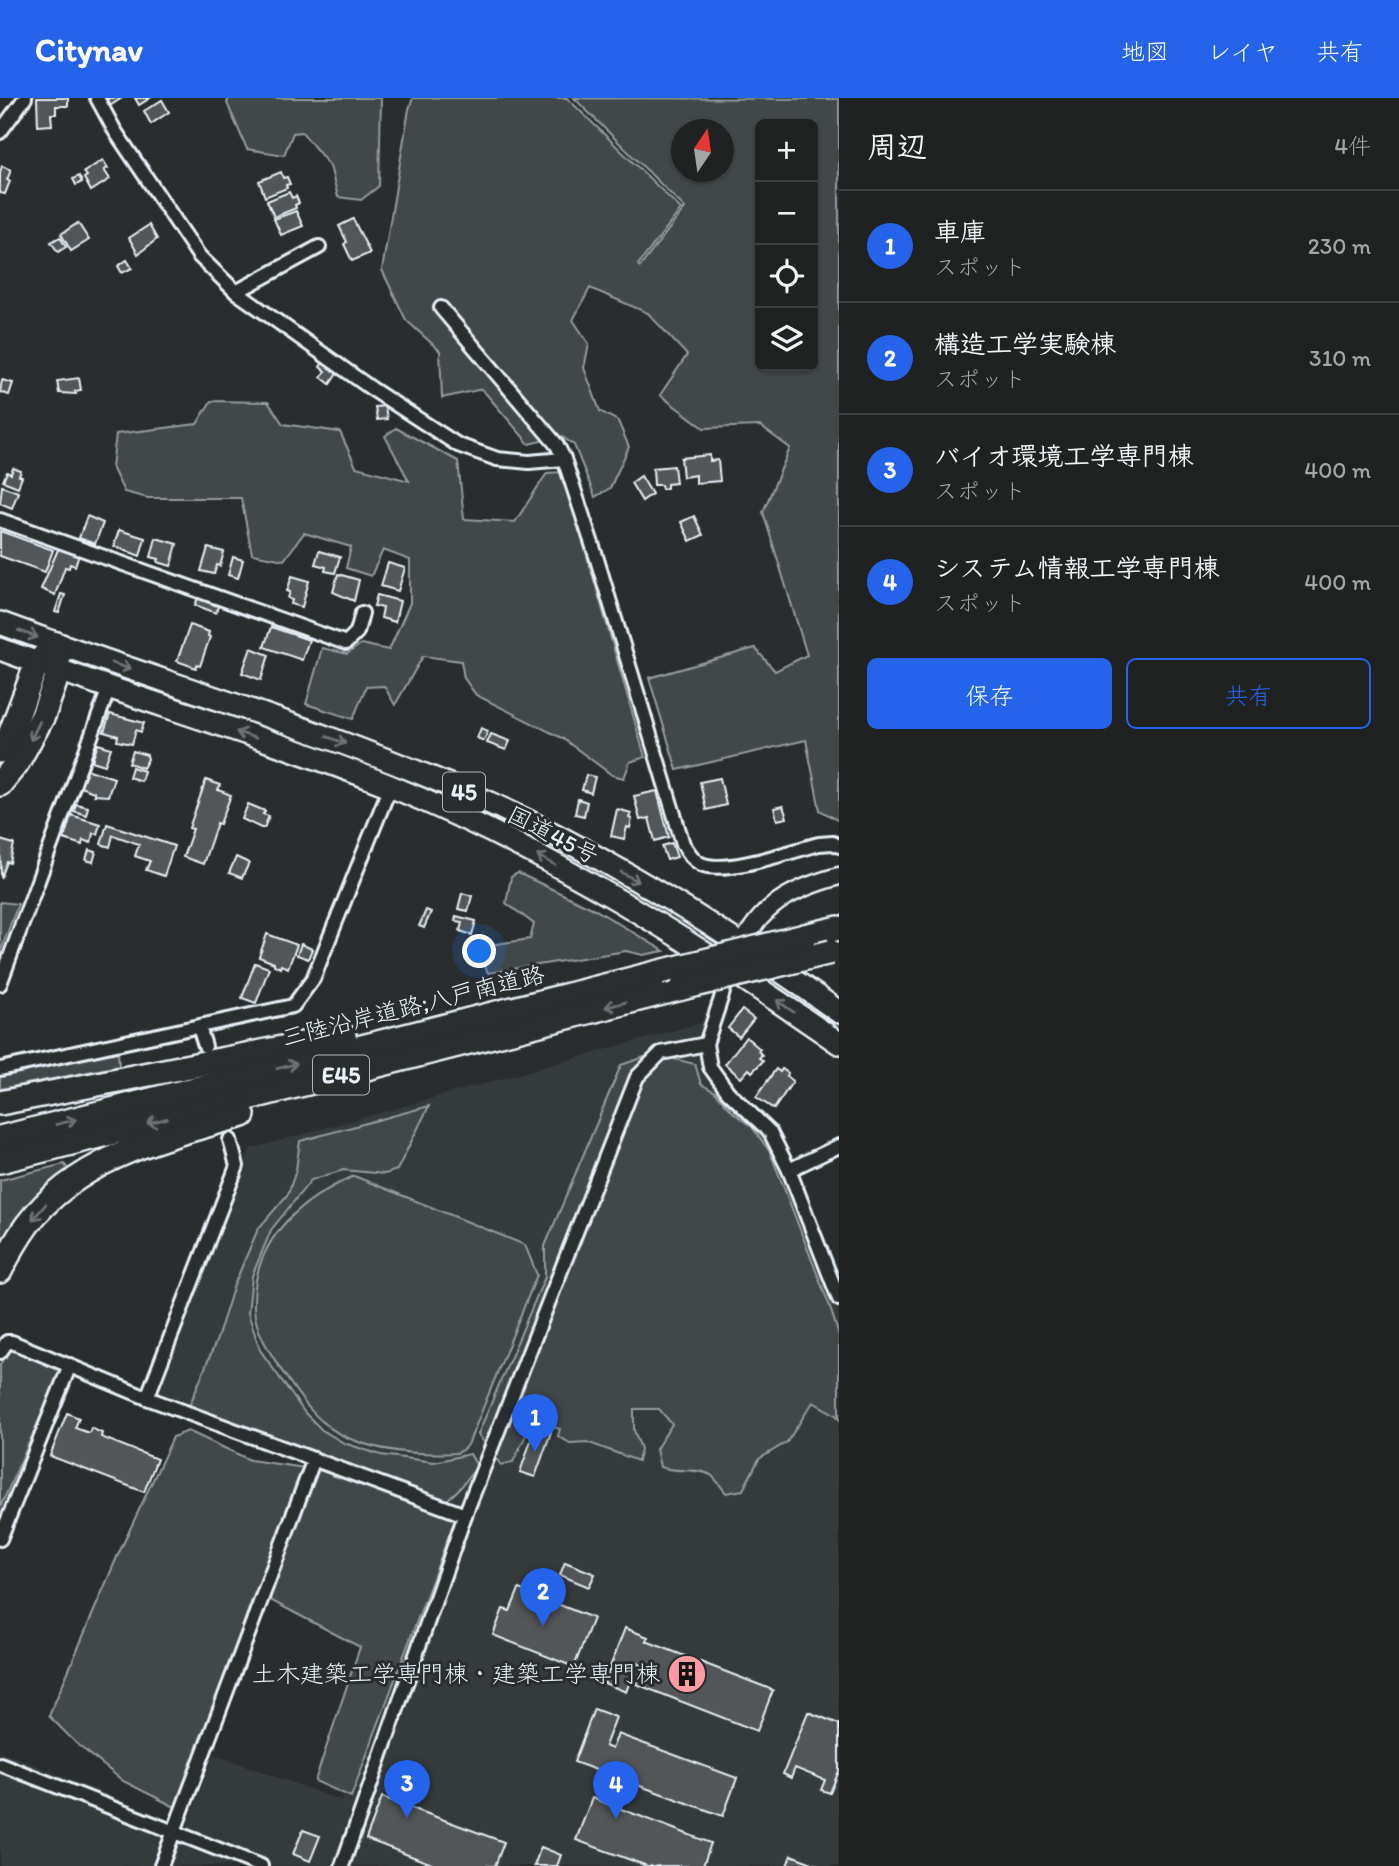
<!DOCTYPE html>
<html lang="ja">
<head>
<meta charset="utf-8">
<style>
	body { margin:0; font-family:Itim,"Klee One",sans-serif; background:#282a2a; color:#f1f3f6 }
	.controls { position:absolute; right:21px; top:21px; display:grid; overflow:hidden; border-radius:10px; box-shadow:0 2px 5px #0004 }
	.controls button { width:63px; height:63px; display:grid; place-items:center; padding:0; border:0; border-bottom:2px solid #3d3f40; background:#202222; color:#f1f3f6; font:35px sans-serif }
	.compass { position:absolute; left:671px; top:21px; width:63px; height:63px; border-radius:50%; background:#202222; box-shadow:0 2px 5px #0004; rotate:13deg }
	.you { position:absolute; left:480px; top:854px; width:24px; height:24px; margin:-18px; border:5px solid #fff; border-radius:50%; background:#1a73e8; box-shadow:0 0 0 10px #1a73e833 }
	.badge { display:grid; place-items:center; width:46px; height:46px; border-radius:50%; background:#2563eb; color:#fff; font-size:23px; font-weight:700 }
	.pin { position:absolute; translate:-50% -58px; filter:drop-shadow(0 2px 4px #0008) }
	.pin::after { content:''; position:absolute; top:37px; width:24px; height:21px; background:inherit; clip-path:polygon(0 0,100% 0,50% 100%) }
	.list { margin:0; padding:0; list-style:none }
	h2 { display:flex; justify-content:space-between; align-items:center; height:91px; margin:0; padding:0 28px; font-size:30px }
	h2 small { font-size:23px; font-weight:400; color:#a2a4a5 }
	.list li { display:grid; grid-template-columns:46px 1fr auto; gap:21px; align-items:center; box-sizing:border-box; height:112px; padding:0 28px; border-top:2px solid #3d3f40 }
	.list b { display:block; font-size:26px; white-space:nowrap }
	.list p { margin:0; font-size:23px; white-space:nowrap; color:#a2a4a5 }
	.list em { font-size:23px; font-style:normal; color:#a2a4a5 }
	.actions { display:flex; gap:14px; padding:21px 28px }
	.actions a { flex:1; padding:16px 0; border:2px solid #2563eb; border-radius:10px; text-align:center; font-size:24px; color:#2563eb }
	.actions .main { background:#2563eb; color:#fff }
	.icon { flex:none; width:38px; height:38px; fill:none; stroke:currentColor; stroke-width:2; stroke-linecap:round; stroke-linejoin:round }
	.map { position:relative; flex:none; width:839px; height:1768px; overflow:hidden }
	header { display:flex; align-items:center; gap:42px; box-sizing:border-box; height:98px; padding:0 35px; background:#2563eb; color:#fff }
	header strong { font-size:33px }
	nav { display:flex; gap:38px; margin-inline-start:auto; font-size:24px }
	main { display:flex }
	aside { flex:1; background:#202222 }
	.map>svg:first-child { display:block }
	.built { fill:#363a3b }
	.green { fill:#424648; stroke:#959ca0; stroke-width:2; fill-rule:evenodd }
	.building { fill:#535759; stroke:#e8f1f8; stroke-width:2 }
	.lines { fill:none; stroke-linecap:round; stroke-linejoin:round }
	.minor-casing { stroke:#e8f1f8; stroke-width:18 }
	.tertiary-casing { stroke:#e8f1f8; stroke-width:21 }
	.trunk-casing { stroke:#e8f1f8; stroke-width:26 }
	.motorway-casing { stroke:#e8f1f8; stroke-width:28 }
	.minor { stroke:#2a2d2e; stroke-width:12 }
	.tertiary { stroke:#2a2d2e; stroke-width:16 }
	.trunk { stroke:#2a2d2e; stroke-width:21 }
	.motorway { stroke:#2a2d2e; stroke-width:23 }
	.motorway-bridge-casing { stroke:#e8f1f8; stroke-width:28; stroke-linecap:butt }
	.motorway-bridge { stroke:#2a2d2e; stroke-width:23 }
	.oneway { stroke:#6c7275 }
	.labels { text-anchor:middle; stroke-width:6; stroke-linejoin:round; paint-order:stroke }
	.shield { fill:#2a2d2e; stroke:#afb6bb; stroke-width:2 }
	.shield-label { font-size:23px; font-weight:bold; fill:#e8f1f8 }
	.street-label { font-size:24px; fill:#e8f1f8; stroke:#2a2d2e }
	.poi-label { font-size:24px; fill:#e8f1f8; stroke:#2a2d2e; text-anchor:end }
</style>
</head>
<body>
<header>
<strong>Citynav</strong>
<nav><a>地図</a><a>レイヤ</a><a>共有</a></nav>
</header>
<main>
<div class="map">
<svg width="839" height="1768" viewBox="0 0 839 1768">
	<rect width="100%" height="100%" fill="#2a2d2e"/>
	<filter id="ink" filterUnits="userSpaceOnUse"><feTurbulence type="fractalNoise" baseFrequency=".0143" numOctaves="2"/><feDisplacementMap in="SourceGraphic" scale="14" xChannelSelector="R" yChannelSelector="G"/><feConvolveMatrix kernelMatrix="1 2 1 2 8 2 1 2 1" color-interpolation-filters="sRGB"/></filter>
	<g filter="url(#ink)">
		<!-- built -->
		<polygon class="built" points="710,903 727,909 717,934 715,950 716,964 734,990 760,1011 783,1039 794,1063 839,1181 839,1768 0,1768 0,1653 187,1729 214,1656 342,1703 455,1403 154,1295 250,1051 701,925"/>
		<!-- green -->
		<g class="green">
			<polygon points="229,0 381,0 379,88 361,102 338,99 330,68 302,34 293,35 284,57 247,51 227,5"/>
			<path d="M413,0H567L681,111L638,167L640,169L685,110L574,0L839,1V723L820,712L806,642L677,672L649,580L755,550L775,573L807,557L763,414L790,350L760,328L704,330L660,297L687,257L648,215L590,190L573,222L589,246L584,270L600,313L618,323L629,349L610,390L595,399L574,347L561,338L529,346L482,291L442,300L440,253L406,222L382,172L409,11ZM760,26H813V268H760ZM682,32H724V74H682Z"/>
			<polygon points="211,303 268,304 283,326 340,334 356,369 409,383 385,338 396,330 458,363 464,421 515,424 547,375 563,374 645,659 630,664 624,680 612,677 562,640 476,597 464,580 461,563 423,558 395,607 384,588 366,589 353,621 306,606 322,550 347,556 361,546 389,552 410,505 410,462 383,452 371,478 346,470 351,449 304,435 284,462 252,456 241,400 148,400 124,394 112,369 116,336 197,326"/>
			<polygon points="518,775 594,811 664,853 643,857 626,853 488,875 483,863 490,847 530,841 534,826 506,805 511,779"/>
			<polygon points="0,804 18,806 0,855"/>
			<polygon points="118,953 119,968 0,991 0,978"/>
			<path d="M653,956L695,966L701,986L715,994L734,1015L752,1029L770,1054L830,1209L839,1238V1321L836,1317L813,1304L787,1344L759,1361L743,1392L726,1395C722,1390 716,1381 711,1377C696,1369 676,1375 660,1369L656,1351L672,1326L659,1311H634V1332L641,1351L638,1363L587,1344L570,1345L558,1338L560,1331L533,1323L513,1364L501,1367L478,1336L545,1179V1148L621,967Z"/>
			<polygon points="429,1008 397,1072 385,1076 343,1072 311,1082 271,1132 252,1178 248,1215 260,1252 305,1315 322,1332 344,1345 381,1357 434,1364 470,1356 477,1368 461,1389 445,1404 188,1311 217,1241 234,1187 258,1131 288,1096 296,1072 300,1043"/>
			<path d="M64,1066L69,1072C37,1096 19,1114 0,1149V1082Z"/>
			<path d="M354,1078L525,1147L537,1177L468,1347L458,1355C420,1357 373,1354 338,1335C315,1322 299,1298 284,1276C272,1258 254,1232 254,1209C252,1142 298,1103 354,1078Z"/>
			<polygon points="10,1251 62,1271 0,1410 0,1266"/>
			<polygon points="188,1333 250,1362 319,1372 455,1421 351,1699 315,1683 360,1549 255,1494 177,1710 123,1683 76,1645 49,1618 117,1459 173,1339"/>
		</g>
		<!-- building -->
		<g class="building">
			<polygon points="37,0 68,0 68,8 56,8 56,16 51,16 52,27 38,28"/>
			<polygon points="107,0 122,0 111,7"/>
			<polygon points="135,0 150,0 139,7"/>
			<polygon points="162,2 169,14 151,26 144,13"/>
			<polygon points="103,62 108,70 104,72 110,81 91,93 84,80 87,78 84,74"/>
			<polygon points="2,68 11,72 7,82 10,83 5,96 0,95 0,74"/>
			<polygon points="281,74 283,80 287,79 290,86 286,87 287,90 265,99 259,83"/>
			<polygon points="79,78 82,84 76,87 73,81"/>
			<polygon points="289,94 292,100 296,98 299,105 295,107 296,110 274,119 267,103"/>
			<polygon points="296,113 303,128 281,137 274,121"/>
			<polygon points="353,121 370,155 352,163 344,146 347,144 339,128"/>
			<polygon points="78,125 89,142 71,153 61,136"/>
			<polygon points="149,127 157,141 138,156 129,140"/>
			<polygon points="60,139 66,149 58,154 51,144"/>
			<polygon points="127,162 132,170 122,175 118,168"/>
			<polygon points="323,264 338,274 330,286 321,279 325,273 320,269"/>
			<polygon points="79,280 81,292 75,293 76,296 59,295 57,283"/>
			<polygon points="2,282 13,285 9,297 0,294"/>
			<polygon points="385,308 387,321 377,322 375,309"/>
			<polygon points="710,357 710,363 718,362 720,383 696,385 696,377 683,379 681,360"/>
			<polygon points="674,368 676,385 667,386 667,390 662,391 661,387 654,387 653,370"/>
			<polygon points="13,370 21,373 19,378 22,379 18,389 3,383 7,374 11,376"/>
			<polygon points="641,378 652,396 642,403 631,385"/>
			<polygon points="2,388 18,394 12,410 0,405"/>
			<polygon points="87,418 103,425 95,446 79,440"/>
			<polygon points="694,418 703,437 690,443 681,424"/>
			<polygon points="119,432 145,440 140,458 114,448"/>
			<polygon points="0,433 53,452 45,474 0,458"/>
			<polygon points="156,440 177,446 171,468 158,464 159,461 151,459"/>
			<polygon points="59,449 79,457 75,468 70,466 69,470 65,469 55,497 41,491"/>
			<polygon points="208,450 224,454 220,468 217,467 214,476 201,473"/>
			<polygon points="319,453 340,459 335,475 325,473 326,469 315,466"/>
			<polygon points="233,459 243,462 238,480 228,477"/>
			<polygon points="388,465 405,470 398,493 381,488"/>
			<polygon points="338,476 359,482 354,503 333,494"/>
			<polygon points="292,478 309,483 302,509 291,506 292,502 288,500 290,494 287,493"/>
			<polygon points="61,496 65,497 59,515 55,514"/>
			<polygon points="377,497 400,503 395,524 381,520 383,510 374,508"/>
			<polygon points="198,500 218,508 216,515 195,507"/>
			<polygon points="190,527 209,534 208,538 210,539 200,568 197,567 196,570 177,563"/>
			<polygon points="271,529 309,542 302,562 264,549"/>
			<polygon points="251,550 269,557 261,582 242,575"/>
			<polygon points="110,616 144,625 141,634 136,632 132,646 117,643 118,638 104,634"/>
			<polygon points="481,630 488,633 484,643 477,640"/>
			<polygon points="491,636 510,643 506,652 487,645"/>
			<polygon points="98,646 111,650 105,667 92,663"/>
			<polygon points="133,653 147,657 148,661 143,670 129,665"/>
			<polygon points="132,669 144,673 141,683 129,679"/>
			<polygon points="86,671 114,680 108,698 94,697 94,694 80,689"/>
			<polygon points="586,677 595,679 591,695 582,692"/>
			<polygon points="720,680 726,707 706,712 700,684"/>
			<polygon points="206,682 220,687 218,692 231,697 220,726 217,725 203,766 183,759 193,731 189,730"/>
			<polygon points="657,693 669,739 655,743 649,720 640,722 634,698"/>
			<polygon points="578,701 587,704 584,718 575,716"/>
			<polygon points="76,706 88,709 86,717 74,713"/>
			<polygon points="248,706 265,713 263,716 269,718 264,730 261,730 242,721"/>
			<polygon points="783,708 787,720 777,722 774,710"/>
			<polygon points="617,711 631,715 629,720 632,721 630,730 627,729 624,741 611,738"/>
			<polygon points="71,717 100,726 97,736 93,735 91,745 83,742 82,747 64,741"/>
			<polygon points="107,726 174,748 164,778 146,772 150,763 135,758 139,746 113,737 110,749 101,746"/>
			<polygon points="0,742 14,746 10,765 7,764 1,780"/>
			<polygon points="672,745 677,759 667,762 662,748"/>
			<polygon points="89,752 96,754 93,764 86,762"/>
			<polygon points="236,759 249,765 242,780 229,775"/>
			<polygon points="462,795 472,798 468,813 458,811"/>
			<polygon points="426,812 431,814 424,830 419,828"/>
			<polygon points="456,818 476,823 472,837 460,833 462,824 455,823"/>
			<polygon points="267,836 297,847 288,870 281,867 280,870 274,867 274,865 259,859"/>
			<polygon points="301,846 312,851 308,861 297,857"/>
			<polygon points="255,865 269,870 256,905 242,900"/>
			<polygon points="742,912 754,921 739,939 728,930"/>
			<polygon points="746,939 760,951 758,953 762,957 759,960 763,963 752,974 749,971 741,980 725,966"/>
			<polygon points="776,971 780,974 782,971 788,975 787,978 793,983 774,1011 756,999"/>
			<polygon points="67,1315 79,1320 75,1330 89,1335 91,1330 102,1335 101,1339 157,1361 144,1394 50,1358"/>
			<polygon points="536,1328 551,1334 535,1379 520,1374"/>
			<polygon points="565,1464 595,1476 589,1489 560,1477"/>
			<polygon points="519,1491 593,1520 574,1569 493,1537 503,1511 510,1513"/>
			<polygon points="625,1530 648,1539 646,1543 773,1592 757,1633 636,1586 643,1568 637,1565 626,1594 604,1585"/>
			<polygon points="594,1611 616,1619 605,1648 612,1651 618,1636 737,1680 723,1718 574,1664"/>
			<polygon points="808,1614 839,1626 839,1673 830,1695 821,1692 825,1682 795,1670 791,1680 783,1676"/>
			<polygon points="382,1699 504,1744 495,1768 437,1768 366,1741"/>
			<polygon points="592,1700 711,1745 703,1768 647,1768 576,1742"/>
			<polygon points="303,1732 320,1738 310,1763 293,1756"/>
			<polygon points="541,1749 561,1757 557,1768 534,1768"/>
			<polygon points="791,1757 820,1768 787,1768"/>
		</g>
		<g class="lines">
			<!-- minor casing -->
			<g class="minor-casing">
				<g id="minor">
					<polyline points="97,0 115,33 199,158 236,194 372,291 458,347 497,361 529,364 564,361"/>
					<polyline points="0,34 25,0"/>
					<polyline points="236,194 319,149"/>
					<path d="M441,210L557,347L564,361L596,458L683,746C688,753 692,762 701,766C725,777 792,753 819,746L833,745L839,748"/>
					<polyline points="0,422 346,545 357,534 362,515"/>
					<polyline points="729,876 706,946 710,969 728,994 770,1034 789,1072 839,1201"/>
					<polyline points="0,886 109,590"/>
					<polyline points="199,929 205,948"/>
					<polyline points="0,971 293,908 313,881 390,689"/>
					<polyline points="789,1072 839,1048"/>
					<polyline points="0,1254 7,1244 12,1244 147,1300 465,1417"/>
					<polyline points="147,1300 237,1068 230,1042"/>
					<polyline points="0,1441 70,1267"/>
					<polyline points="0,1666 261,1768"/>
					<polyline points="161,1768 314,1361"/>
					<polyline points="342,1768 465,1417 637,979 661,955 706,946"/>
				</g>
			</g>
			<!-- tertiary casing -->
			<g class="tertiary-casing">
				<path id="tertiary" d="M738,856C758,808 791,791 839,778"/>
			</g>
			<!-- trunk casing -->
			<g class="trunk-casing">
				<g id="trunk">
					<path d="M0,525C160,584 323,631 479,700C606,757 726,833 839,914"/>
					<path d="M0,551C129,599 262,637 390,688C552,754 696,846 839,945"/>
				</g>
			</g>
			<!-- motorway casing -->
			<g class="motorway-casing">
				<g id="motorway">
					<polyline points="0,653 8,642 37,565 56,546"/>
					<polyline points="0,686 17,665 43,618 59,573 56,546"/>
					<polyline points="805,838 839,830"/>
					<polyline points="0,1005 344,938"/>
					<polyline points="0,1040 660,874"/>
					<polyline points="0,1063 682,890"/>
					<path d="M0,1173C8,1157 17,1141 27,1127C79,1058 166,1039 243,1017"/>
				</g>
			</g>
			<!-- minor -->
			<use href="#minor" class="minor"/>
			<!-- tertiary -->
			<use href="#tertiary" class="tertiary"/>
			<!-- trunk -->
			<use href="#trunk" class="trunk"/>
			<!-- motorway -->
			<use href="#motorway" class="motorway"/>
			<!-- motorway-bridge casing -->
			<g class="motorway-bridge-casing">
				<g id="motorway-bridge">
					<polyline points="660,874 805,838"/>
					<polyline points="682,890 831,854"/>
				</g>
			</g>
			<!-- motorway-bridge -->
			<use href="#motorway-bridge" class="motorway-bridge"/>
		</g>
		<!-- one-way arrows -->
		<defs><path id="oneway-shaft" d="M-6 0H5M1.5-3L5.5 0L1.5 3" fill="none" stroke-width="1.6" stroke-linecap="round" stroke-linejoin="round" transform="scale(1.75)"/></defs>
		<g class="oneway">
			<use href="#oneway-shaft" transform="translate(28 536) rotate(20)"/>
			<use href="#oneway-shaft" transform="translate(121 568) rotate(19)"/>
			<use href="#oneway-shaft" transform="translate(35 633) rotate(116)"/>
			<use href="#oneway-shaft" transform="translate(246 637) rotate(-161)"/>
			<use href="#oneway-shaft" transform="translate(336 642) rotate(20)"/>
			<use href="#oneway-shaft" transform="translate(546 762) rotate(-152)"/>
			<use href="#oneway-shaft" transform="translate(630 779) rotate(29)"/>
			<use href="#oneway-shaft" transform="translate(615 907) rotate(166)"/>
			<use href="#oneway-shaft" transform="translate(785 908) rotate(-145)"/>
			<use href="#oneway-shaft" transform="translate(287 968) rotate(-14)"/>
			<use href="#oneway-shaft" transform="translate(157 1023) rotate(166)"/>
			<use href="#oneway-shaft" transform="translate(66 1024) rotate(-14)"/>
			<use href="#oneway-shaft" transform="translate(39 1114) rotate(131)"/>
		</g>
	</g>
	<!-- icons -->
	<defs>
		<g id="building-disc" transform="scale(2.0125)"><circle r="9.5" fill="#ff9aa2" stroke="#2a2d2e"/><path d="M-4-6H4V6H1V3H-1V6H-4ZM-2.5-4.3h1.7v1.8h-1.7ZM.8-4.3h1.7v1.8H.8ZM-2.5-1h1.7V.8h-1.7ZM.8-1h1.7V.8H.8Z" fill="#111"/></g>
	</defs>
	<g fill-rule="evenodd">
		<use href="#building-disc" x="687" y="1576"/>
	</g>
	<g class="labels">
		<!-- shield labels -->
		<g class="shield">
			<rect x="443" y="674.5" width="42" height="39" rx="5"/>
			<rect x="313" y="957.5" width="56" height="39" rx="5"/>
		</g>
		<g class="shield-label">
			<text x="464" y="702">45</text>
			<text x="341" y="985">E45</text>
		</g>
		<!-- street labels -->
		<g class="street-label">
			<text transform="translate(553 737) rotate(27)" y="8">国道45号</text>
			<text transform="translate(413 908) rotate(-14)" y="8">三陸沿岸道路;八戸南道路</text>
		</g>
		<!-- poi labels -->
		<g class="poi-label">
			<text x="660" y="1584">土木建築工学専門棟・建築工学専門棟</text>
		</g>
	</g>
</svg>
<div class="controls">
<button>+</button>
<button>−</button>
<button><svg class="icon" aria-label="locate" viewBox="0 0 24 24"><circle cx="12" cy="12" r="6"/><path d="M12 2v4M12 18v4M2 12h4M18 12h4"/></svg></button>
<button><svg class="icon" aria-label="layers" viewBox="0 0 24 24"><path d="M12 4l9 5-9 5-9-5zM3 14l9 5 9-5"/></svg></button>
</div>
<svg class="compass" viewBox="-18 -18 36 36"><path d="M0-13l5 13h-10z" fill="#e53935"/><path d="M0 13l5-13h-10z" fill="#a2a4a5"/></svg>
<div class="you"></div>
<div class="pin badge" style="left:535px;top:1354px">1</div>
<div class="pin badge" style="left:543px;top:1528px">2</div>
<div class="pin badge" style="left:407px;top:1720px">3</div>
<div class="pin badge" style="left:616px;top:1721px">4</div>
</div>
<aside>
<h2>周辺<small>4件</small></h2>
<ul class="list">
<li><span class="badge">1</span><div><b>車庫</b><p>スポット</p></div><em>230 m</em></li>
<li><span class="badge">2</span><div><b>構造工学実験棟</b><p>スポット</p></div><em>310 m</em></li>
<li><span class="badge">3</span><div><b>バイオ環境工学専門棟</b><p>スポット</p></div><em>400 m</em></li>
<li><span class="badge">4</span><div><b>システム情報工学専門棟</b><p>スポット</p></div><em>400 m</em></li>
</ul>
<div class="actions"><a class="main">保存</a><a>共有</a></div>
</aside>
</main>
</body>
</html>
